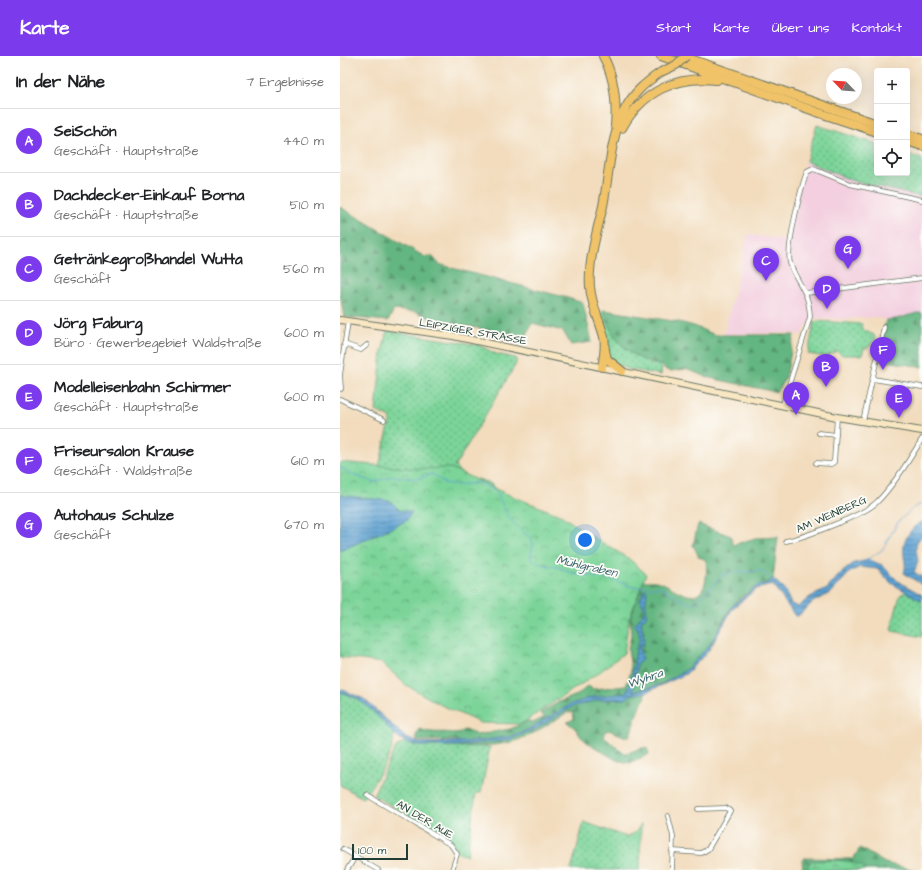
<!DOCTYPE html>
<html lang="de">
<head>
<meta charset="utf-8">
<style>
	body { margin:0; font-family:"Architects Daughter",sans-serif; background:#f2f2f2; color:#202124 }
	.controls { position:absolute; right:12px; top:12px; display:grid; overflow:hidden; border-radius:4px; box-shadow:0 4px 16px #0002 }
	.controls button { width:36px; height:36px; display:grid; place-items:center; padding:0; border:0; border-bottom:1px solid #e0e0e0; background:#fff; color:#202124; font:20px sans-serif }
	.compass { position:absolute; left:486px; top:12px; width:36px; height:36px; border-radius:50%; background:#fff; box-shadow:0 4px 16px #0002; rotate:295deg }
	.scale { position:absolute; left:12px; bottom:10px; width:56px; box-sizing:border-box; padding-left:4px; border:2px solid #1f3d34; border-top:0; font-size:11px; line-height:14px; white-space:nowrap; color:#1f3d34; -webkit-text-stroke:3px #fdfcf7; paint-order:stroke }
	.you { position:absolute; left:245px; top:484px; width:14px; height:14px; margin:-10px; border:3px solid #fff; border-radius:50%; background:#1a73e8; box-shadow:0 0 0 6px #1a73e833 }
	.badge { display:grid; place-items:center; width:26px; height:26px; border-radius:50%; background:#7c3aed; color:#fff; font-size:13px; font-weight:700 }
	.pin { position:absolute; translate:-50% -33px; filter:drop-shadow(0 1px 2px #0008) }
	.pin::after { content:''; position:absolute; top:21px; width:14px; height:12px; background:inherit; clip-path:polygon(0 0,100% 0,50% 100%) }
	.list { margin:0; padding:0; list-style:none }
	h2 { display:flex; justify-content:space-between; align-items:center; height:52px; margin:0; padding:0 16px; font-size:17px }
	h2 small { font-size:13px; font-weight:400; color:#757577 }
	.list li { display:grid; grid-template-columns:26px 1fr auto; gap:12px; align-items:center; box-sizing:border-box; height:64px; padding:0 16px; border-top:1px solid #e0e0e0 }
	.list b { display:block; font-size:15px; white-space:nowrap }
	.list p { margin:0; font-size:13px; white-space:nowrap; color:#757577 }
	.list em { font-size:13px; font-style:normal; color:#757577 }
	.icon { flex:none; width:22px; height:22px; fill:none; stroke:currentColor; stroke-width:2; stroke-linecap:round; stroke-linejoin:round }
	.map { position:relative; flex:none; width:582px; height:814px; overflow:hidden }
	header { display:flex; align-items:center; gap:24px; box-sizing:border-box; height:56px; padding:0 20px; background:#7c3aed; color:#fff }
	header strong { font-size:19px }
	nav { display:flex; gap:22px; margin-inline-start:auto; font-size:14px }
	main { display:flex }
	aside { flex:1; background:#fff }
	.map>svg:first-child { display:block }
	.built { fill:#f3cfdf }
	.grass { fill:url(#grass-dots); stroke:#4d8866 }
	.forest { fill:url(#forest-firs); stroke:#427a5a }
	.wetland { fill:url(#wetland-marsh); stroke:#4d8866 }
	.park { fill:url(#park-crowns); stroke:#4d8866 }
	.water { fill:url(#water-rules); stroke:#3e6e82 }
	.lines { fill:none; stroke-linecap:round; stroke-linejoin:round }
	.stream { stroke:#5da0d1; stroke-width:1 }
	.street-casing { stroke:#697564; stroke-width:5.5 }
	.secondary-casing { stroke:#697564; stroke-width:8 }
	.highway-casing { stroke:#697564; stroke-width:10 }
	.street { stroke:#fff; stroke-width:4 }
	.secondary { stroke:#f9e7c3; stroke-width:6 }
	.highway { stroke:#f1c369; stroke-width:8 }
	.highway-bridge-casing { stroke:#697564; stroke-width:10; stroke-linecap:butt }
	.highway-bridge { stroke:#f1c369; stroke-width:8 }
	.labels { text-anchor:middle; stroke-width:3.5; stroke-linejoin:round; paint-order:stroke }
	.street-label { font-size:11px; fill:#1f3d34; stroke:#fdfcf7 }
	.water-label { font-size:12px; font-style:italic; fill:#35606b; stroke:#fdfcf7 }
</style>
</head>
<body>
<header>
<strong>Karte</strong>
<nav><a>Start</a><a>Karte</a><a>Über uns</a><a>Kontakt</a></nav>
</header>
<main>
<aside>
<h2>In der Nähe<small>7 Ergebnisse</small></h2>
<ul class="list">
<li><span class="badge">A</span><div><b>SeiSchön</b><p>Geschäft · Hauptstraße</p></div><em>440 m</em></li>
<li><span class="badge">B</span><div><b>Dachdecker-Einkauf Borna</b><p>Geschäft · Hauptstraße</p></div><em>510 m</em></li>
<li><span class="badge">C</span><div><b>Getränkegroßhandel Wutta</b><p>Geschäft</p></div><em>560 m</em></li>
<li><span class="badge">D</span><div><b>Jörg Faburg</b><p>Büro · Gewerbegebiet Waldstraße</p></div><em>600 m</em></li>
<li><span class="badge">E</span><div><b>Modelleisenbahn Schirmer</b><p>Geschäft · Hauptstraße</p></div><em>600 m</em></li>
<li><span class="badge">F</span><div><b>Friseursalon Krause</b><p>Geschäft · Waldstraße</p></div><em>610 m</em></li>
<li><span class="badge">G</span><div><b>Autohaus Schulze</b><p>Geschäft</p></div><em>670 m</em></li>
</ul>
</aside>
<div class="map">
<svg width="582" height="814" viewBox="0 0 582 814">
	<defs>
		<pattern id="grass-dots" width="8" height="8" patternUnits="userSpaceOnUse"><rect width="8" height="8" fill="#7bd499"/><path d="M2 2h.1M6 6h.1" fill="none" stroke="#64ad7e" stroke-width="1.8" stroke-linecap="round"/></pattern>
		<pattern id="forest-firs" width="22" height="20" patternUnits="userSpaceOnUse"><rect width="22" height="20" fill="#64b681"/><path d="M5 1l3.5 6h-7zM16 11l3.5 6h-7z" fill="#52956a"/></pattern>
		<pattern id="wetland-marsh" width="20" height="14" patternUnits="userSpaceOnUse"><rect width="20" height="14" fill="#7bd499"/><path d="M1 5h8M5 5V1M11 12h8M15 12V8" fill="none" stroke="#64ad7e"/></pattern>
		<pattern id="park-crowns" width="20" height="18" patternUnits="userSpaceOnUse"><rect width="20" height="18" fill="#7bd499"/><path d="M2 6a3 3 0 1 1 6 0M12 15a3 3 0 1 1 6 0" fill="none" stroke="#64ad7e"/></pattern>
		<pattern id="water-rules" width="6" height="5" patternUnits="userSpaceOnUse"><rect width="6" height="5" fill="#5da0d1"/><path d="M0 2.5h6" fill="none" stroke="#4c84aa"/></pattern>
	</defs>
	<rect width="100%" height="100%" fill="#fdfcf7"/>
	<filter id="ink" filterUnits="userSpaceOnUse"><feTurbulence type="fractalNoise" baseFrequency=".025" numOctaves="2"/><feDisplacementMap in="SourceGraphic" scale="8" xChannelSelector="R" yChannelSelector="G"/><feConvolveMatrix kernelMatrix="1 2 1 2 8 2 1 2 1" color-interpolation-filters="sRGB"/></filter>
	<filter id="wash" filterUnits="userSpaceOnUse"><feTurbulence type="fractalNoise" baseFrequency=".012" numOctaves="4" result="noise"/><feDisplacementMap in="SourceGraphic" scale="16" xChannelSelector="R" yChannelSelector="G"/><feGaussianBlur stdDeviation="0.9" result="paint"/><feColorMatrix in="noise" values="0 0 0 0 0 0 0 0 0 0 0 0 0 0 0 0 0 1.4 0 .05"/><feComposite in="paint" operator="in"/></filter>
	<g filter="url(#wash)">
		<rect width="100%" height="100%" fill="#f2dcbd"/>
		<!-- built -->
		<polygon class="built" points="466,105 513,125 582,141 582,257 556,263 546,264 536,261 501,263 472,262 461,279 450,277 384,278 408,178 446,185 457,134"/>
		<!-- grass -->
		<g class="grass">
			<polygon points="477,69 537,88 537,117 567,117 567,98 582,103 582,141 513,125 466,105"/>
			<polygon points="264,254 266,264 310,308 322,309 321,319 288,313 278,309 270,302 259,257"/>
			<polygon points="477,265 522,268 521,273 534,279 535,283 528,292 524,292 522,299 502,299 497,295 486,301 468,298 474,267"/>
			<polygon points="47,275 139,289 156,298 176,302 176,308 115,410 122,419 37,418 51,362 36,355 42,296"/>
			<polygon points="566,536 582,545 582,581 552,575 551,573 560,539"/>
			<path d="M0,636C18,641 45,661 54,678C53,702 36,723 23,742L0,729Z"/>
			<polygon points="65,686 79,690 150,691 141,737 136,737 127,800 118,797 117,792 108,784 109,783 33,739 56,691"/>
			<polygon points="244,766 287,781 295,777 301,768 300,814 231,814"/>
		</g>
		<!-- forest -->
		<g class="forest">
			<polygon points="0,151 85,201 92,200 99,208 112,212 228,242 243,247 252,286 231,289 223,275 192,267 186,281 94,264 76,256 54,254 48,265 4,261 0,237"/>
			<path d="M264,254L339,266L354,270L375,279H454L446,322L436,336L370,322L346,313L331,315L326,314L322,309C294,306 269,283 264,254Z"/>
			<polygon points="577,257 582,257 582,311 539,304 543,275 546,264 556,263"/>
			<path d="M138,423L150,427L162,440L301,525C307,525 315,524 320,526C329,529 338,537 348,539C368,544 367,515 366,504L359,501L353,489L358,468L391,480L393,489L415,482L438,481L433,523C419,532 404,535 392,550C383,562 378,577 369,590C354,613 329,626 304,634L306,641C296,653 295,668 289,681H286L269,674L264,676V681L283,697C292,698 299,690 307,692L309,698L290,707L276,704L248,687L241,681L235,672L227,666L234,663L233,656H228L194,677L173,686L154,689L120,691L117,684L77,685L76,679L80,673C93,679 106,674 118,678L124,674L130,675L136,679L170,673L188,665L195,666L205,661L200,657L219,646L237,639L248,630L253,633L286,630L291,614L288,593L291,580L290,563L300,536L297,533L133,424Z"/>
			<polygon points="520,792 545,807 573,814 463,814 462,804 464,802 513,803"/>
		</g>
		<!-- wetland -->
		<path class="wetland" d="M472,805C488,805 515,801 526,814H469L468,809Z"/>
		<!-- park -->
		<polygon class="park" points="0,406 78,413 111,412 160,435 222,460 256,483 288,502 306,518 289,563 284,597 261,615 181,668 140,667 101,649 66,629 42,607 0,601"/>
		<!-- water -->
		<g class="water">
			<polygon points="0,439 51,445 59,454 72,456 67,464 60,468 0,495"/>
			<path d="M582,465V479L577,486L576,493L578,506L574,516L582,521V529L564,517C566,511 565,506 564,500C562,485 569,473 582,465Z"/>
			<path d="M529,504L542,509L558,525L582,539V545L551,527L538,513L520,511L510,516L492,536L473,546L458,560H455L433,529L416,533L393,552L369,594L346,618L307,636L290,639L286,643L258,644L232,651L197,672L169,684L116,690H79L65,686L54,678L34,656L16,642L0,636L1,633L24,643L66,682L79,687L140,685L172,680L187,674L231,648L253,641L286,637L291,626L296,593L300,583L298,572L294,570L305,554L300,543L305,533L307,534C307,538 306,541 306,546C305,553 310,561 301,565L304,582L303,590H299L302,604L297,608L293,636L322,628L347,613L369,590L393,549L417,530L428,527L433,523L444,533L451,548L458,551L470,541L487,533L500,518L514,507Z"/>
		</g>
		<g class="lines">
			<!-- stream -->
			<g class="stream">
				<polyline points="0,411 11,418 33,426 53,420 77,423 92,418 104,427 117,429 138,427 151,433 156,435 168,461 191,483 193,488 190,503 201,508 217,511 235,518 271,523 292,531 320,531 347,547 356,547 382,519 394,516 422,515 432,524"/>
				<polyline points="525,505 542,494 558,466 573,452 582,447"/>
			</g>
		</g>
	</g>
	<g filter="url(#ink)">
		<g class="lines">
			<!-- street casing -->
			<g class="street-casing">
				<g id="street">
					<polyline points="466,237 582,222"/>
					<polyline points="4,288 21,294 27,289"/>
					<polyline points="533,323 582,331"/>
					<polyline points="1,333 0,319 8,265"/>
					<polyline points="0,343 44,364"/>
					<path d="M443,348L470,261C469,234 458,230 450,207C446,192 461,131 467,116L473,113L476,114L510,128L582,144"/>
					<polyline points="523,365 544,271"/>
					<polyline points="479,377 496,379"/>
					<polyline points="476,407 491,408 494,406 497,361"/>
					<path d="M446,485C465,481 524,459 537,446C553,430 570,403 582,383"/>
					<polyline points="27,739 111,789 117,798 112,814"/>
					<polyline points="328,760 333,780 332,814"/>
					<polyline points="3,793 38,814"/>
					<polyline points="332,795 361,797 368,793 390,755 386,752 358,753"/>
					<polyline points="7,814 15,801"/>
				</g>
			</g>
			<!-- secondary casing -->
			<g class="secondary-casing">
				<polyline id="secondary" points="0,264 113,280 497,361 582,375"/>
			</g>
			<!-- highway casing -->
			<g class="highway-casing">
				<g id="highway">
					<path d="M263,0C275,22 277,45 275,70"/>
					<polyline points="321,0 477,56 537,76"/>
					<polyline points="342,0 537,68"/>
					<path d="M282,72C302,36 336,19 377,24"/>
					<polyline points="567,78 582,83"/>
					<polyline points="567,85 582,90"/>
					<polyline points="265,294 267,303 282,315"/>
					<path d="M262,311C264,301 266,290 264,281C259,262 252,251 250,231C248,205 257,175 263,150C269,119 270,83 284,55C293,37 305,27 321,16"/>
				</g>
			</g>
			<!-- street -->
			<use href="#street" class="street"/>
			<!-- secondary -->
			<use href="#secondary" class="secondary"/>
			<!-- highway -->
			<use href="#highway" class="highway"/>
			<!-- highway-bridge casing -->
			<g class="highway-bridge-casing">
				<polyline id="highway-bridge" points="321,16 336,9 346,0"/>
			</g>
			<!-- highway-bridge -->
			<use href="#highway-bridge" class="highway-bridge"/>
		</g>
	</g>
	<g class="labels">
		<!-- street labels -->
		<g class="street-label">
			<text transform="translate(133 275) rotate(10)" y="4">LEIPZIGER STRASSE</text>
			<text transform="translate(491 458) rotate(-24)" y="4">AM WEINBERG</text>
			<text transform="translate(85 763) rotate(31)" y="4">AN DER AUE</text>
		</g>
		<!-- water labels -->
		<g class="water-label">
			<text transform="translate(247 510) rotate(13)" y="4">Mühlgraben</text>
			<text transform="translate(305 622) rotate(-19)" y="4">Wyhra</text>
		</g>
	</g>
</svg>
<div class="controls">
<button>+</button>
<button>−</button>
<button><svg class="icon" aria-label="locate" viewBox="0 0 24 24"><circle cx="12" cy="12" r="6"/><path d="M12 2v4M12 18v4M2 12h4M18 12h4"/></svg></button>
</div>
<svg class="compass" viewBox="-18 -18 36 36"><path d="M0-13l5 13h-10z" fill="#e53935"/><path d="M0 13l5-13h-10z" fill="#757577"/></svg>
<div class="scale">100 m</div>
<div class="you"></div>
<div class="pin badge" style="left:456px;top:359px">A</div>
<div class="pin badge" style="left:486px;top:331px">B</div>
<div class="pin badge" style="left:426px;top:225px">C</div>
<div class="pin badge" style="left:487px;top:253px">D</div>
<div class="pin badge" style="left:559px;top:362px">E</div>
<div class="pin badge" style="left:543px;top:314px">F</div>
<div class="pin badge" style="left:508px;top:213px">G</div>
</div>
</main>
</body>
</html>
